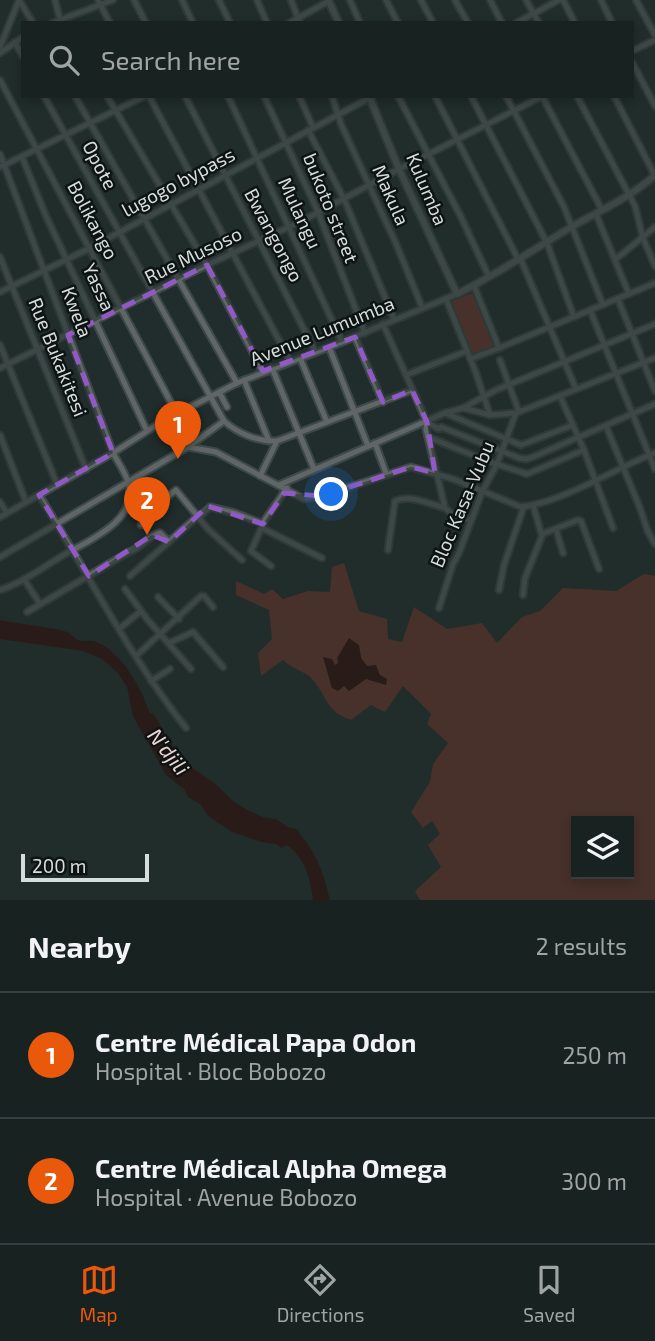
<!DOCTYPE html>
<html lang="en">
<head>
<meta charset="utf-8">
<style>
	body { margin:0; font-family:"Exo 2",sans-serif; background:#252f2e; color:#f1f3f6 }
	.controls { position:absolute; right:21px; bottom:21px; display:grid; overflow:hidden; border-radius:0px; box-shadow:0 4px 10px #0003 }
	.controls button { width:63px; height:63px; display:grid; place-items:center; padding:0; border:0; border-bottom:2px solid #363f3f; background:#182221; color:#f1f3f6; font:35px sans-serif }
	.scale { position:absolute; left:21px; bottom:18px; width:128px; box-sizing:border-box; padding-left:7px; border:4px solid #d6dedd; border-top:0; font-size:19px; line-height:24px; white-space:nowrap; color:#d6dedd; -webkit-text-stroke:5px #0e1414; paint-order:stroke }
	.you { position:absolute; left:332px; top:495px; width:24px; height:24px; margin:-18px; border:5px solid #fff; border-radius:50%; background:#1a73e8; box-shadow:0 0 0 10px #1a73e833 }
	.badge { display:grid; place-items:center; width:46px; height:46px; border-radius:50%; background:#ea580c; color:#fff; font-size:23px; font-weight:700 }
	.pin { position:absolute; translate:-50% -58px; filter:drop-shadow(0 2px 4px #0008) }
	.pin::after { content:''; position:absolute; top:37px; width:24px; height:21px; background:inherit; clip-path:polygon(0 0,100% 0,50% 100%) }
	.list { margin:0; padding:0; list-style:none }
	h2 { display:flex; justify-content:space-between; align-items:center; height:91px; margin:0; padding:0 28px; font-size:30px }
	h2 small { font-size:23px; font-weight:400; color:#9fa4a5 }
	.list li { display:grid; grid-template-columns:46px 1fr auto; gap:21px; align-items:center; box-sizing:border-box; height:126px; padding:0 28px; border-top:2px solid #363f3f }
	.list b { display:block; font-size:26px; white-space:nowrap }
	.list p { margin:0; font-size:23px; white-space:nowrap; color:#9fa4a5 }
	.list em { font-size:23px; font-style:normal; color:#9fa4a5 }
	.icon { flex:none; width:38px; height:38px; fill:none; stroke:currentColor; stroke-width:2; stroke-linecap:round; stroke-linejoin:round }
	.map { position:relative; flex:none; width:655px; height:900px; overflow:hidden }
	.search { position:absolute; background:#182221; box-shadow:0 4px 10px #0003; left:21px; right:21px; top:21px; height:77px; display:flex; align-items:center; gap:18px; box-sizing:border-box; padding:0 24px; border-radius:0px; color:#9fa4a5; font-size:26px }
	.sheet { height:343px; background:#182221 }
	nav { display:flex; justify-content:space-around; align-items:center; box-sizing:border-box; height:98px; border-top:2px solid #363f3f; background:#182221; font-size:19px; color:#9fa4a5 }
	nav a { display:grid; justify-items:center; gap:4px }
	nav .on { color:#ea580c }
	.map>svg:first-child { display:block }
	.green { fill:#753628; fill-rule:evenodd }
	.water { fill:#340701 }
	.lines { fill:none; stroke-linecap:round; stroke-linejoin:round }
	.minor-casing { stroke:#3d4948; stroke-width:9 }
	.tertiary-casing { stroke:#3d4948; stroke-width:10 }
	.minor { stroke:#5f6665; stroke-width:5 }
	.tertiary { stroke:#5f6665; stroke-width:6 }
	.marked { fill:none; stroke:#9258c6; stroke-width:5; stroke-dasharray:14 9; stroke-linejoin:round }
	.labels { text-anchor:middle; stroke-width:5; stroke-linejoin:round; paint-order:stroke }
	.street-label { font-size:19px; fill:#d6dedd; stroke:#0e1414 }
	.water-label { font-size:21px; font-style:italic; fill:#efd5cf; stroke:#0e1414 }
</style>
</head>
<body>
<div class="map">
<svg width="655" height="900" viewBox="0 0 655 900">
	<rect width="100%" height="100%" fill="#202d2c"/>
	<!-- green -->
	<g class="green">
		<polygon points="475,292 496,346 471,356 450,302"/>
		<path d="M344,563L359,611L387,619L388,639L402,642L414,607L447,629L482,623L497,643L522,617L540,611L563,588L616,591L644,574L655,576V900H420L415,891L441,867L428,845L440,834L432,821L423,828L411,812L430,782L433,764L448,743L427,724L431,714L403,686L385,712L371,705L351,720C325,711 328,697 312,679C306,672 292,669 283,660L261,676L258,653L272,639L269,610L236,595V581L264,594L272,589L283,599L308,591L330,592L332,567ZM359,645L361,658L367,667L365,679L349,691L344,686L332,688L329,676L339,663L337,658ZM576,821H629V874H576Z"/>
	</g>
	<!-- water -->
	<g class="water">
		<path d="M0,620C21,624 43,626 64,631C70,633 73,637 78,640C83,642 89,640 94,641C120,650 142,687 149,712L154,715L182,760L219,787L233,801L249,811L263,817L276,819L287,827L296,829C316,852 323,871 330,900H313C310,877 306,860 287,845L281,848L276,844L261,842L232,832L208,816L200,804L188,797L184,789L166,775L133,716L127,687L117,672L102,659L83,651L0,639Z"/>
		<polygon points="349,638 359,645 361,658 367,666 376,665 380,675 387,679 386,685 366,679 349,691 344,686 338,691 332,688 323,657 332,659 335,665 338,663 337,658"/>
	</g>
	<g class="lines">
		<!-- minor casing -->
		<g class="minor-casing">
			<g id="minor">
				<polyline points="19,0 33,23"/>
				<polyline points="55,0 61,23"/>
				<polyline points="98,0 110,23"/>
				<polyline points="134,0 146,23"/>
				<polyline points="182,0 193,23"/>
				<polyline points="219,0 230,23"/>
				<polyline points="257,0 267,23"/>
				<polyline points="291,0 300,23"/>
				<polyline points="350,0 360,23"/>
				<polyline points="386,0 398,23"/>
				<polyline points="421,0 433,23"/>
				<polyline points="455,0 468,23"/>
				<polyline points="490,0 502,23"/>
				<polyline points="526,0 539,23"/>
				<polyline points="563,0 575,23"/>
				<polyline points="601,0 612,23"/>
				<polyline points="636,0 655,35"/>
				<polyline points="52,23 113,0"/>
				<polyline points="289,23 329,1"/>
				<polyline points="516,23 559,0"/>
				<polyline points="15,42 23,57"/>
				<polyline points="0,47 19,0"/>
				<polyline points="632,51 655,40"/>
				<polyline points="0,53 23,37"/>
				<polyline points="632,62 655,106"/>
				<polyline points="0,80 177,414"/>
				<path d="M44,96L224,421C237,433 258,442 277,441L412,390"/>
				<polyline points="75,96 237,383"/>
				<polyline points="107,96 207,265 263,372"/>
				<polyline points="149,96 290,361"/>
				<polyline points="185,96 315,351"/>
				<polyline points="228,96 342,342"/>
				<polyline points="264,96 318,212 365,333"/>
				<polyline points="299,96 313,127"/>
				<polyline points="332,96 341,124 397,246 422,307"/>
				<polyline points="398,96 461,217 489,277"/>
				<polyline points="435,96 519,261"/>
				<polyline points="471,96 547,243 574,317"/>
				<polyline points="506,96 564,207 603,305"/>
				<polyline points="542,96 602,210"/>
				<polyline points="577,96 635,206 643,238 655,266"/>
				<polyline points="614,96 655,176"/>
				<polyline points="308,130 344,199 394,319"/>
				<path d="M0,154L113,453C118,462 125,472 128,482C140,521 87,541 62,556C42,568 22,583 0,590"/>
				<polyline points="22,157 46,216 147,431"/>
				<polyline points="0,167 145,96"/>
				<polyline points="596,214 629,294"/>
				<polyline points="0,257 86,469"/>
				<polyline points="616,259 655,227"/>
				<polyline points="521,260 576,389"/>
				<polyline points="0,292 90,248 373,96"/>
				<polyline points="446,299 476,373 490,415"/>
				<polyline points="618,299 655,391"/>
				<polyline points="590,310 655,469"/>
				<polyline points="383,324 427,422 439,429 441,427 519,458 526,459 533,457 655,404"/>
				<polyline points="355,337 383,402"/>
				<polyline points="0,345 57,484"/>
				<polyline points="329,347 368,446"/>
				<polyline points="499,348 655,283"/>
				<polyline points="300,358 327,422"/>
				<polyline points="470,359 499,348 474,286"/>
				<polyline points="500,360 519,412"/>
				<polyline points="0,368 207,265 304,220 399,169 543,96"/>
				<polyline points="272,368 314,469"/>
				<polyline points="406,375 467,351"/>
				<polyline points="244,380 269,441"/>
				<polyline points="219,392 227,407"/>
				<polyline points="560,396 584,450 613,528"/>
				<polyline points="463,408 490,415 516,413 655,358"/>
				<polyline points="445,413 521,445 573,425"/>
				<polyline points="163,421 181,451"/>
				<polyline points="427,422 426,429 445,508 451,513 470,520"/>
				<polyline points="606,426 640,508 648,532 655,544"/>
				<polyline points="0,435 26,502"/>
				<polyline points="428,437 490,462 527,474 584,450"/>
				<polyline points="375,443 386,473"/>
				<path d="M188,447L216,452L304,499L322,496L411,467L453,479L521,507C564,502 615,468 655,453"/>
				<polyline points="260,476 277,441"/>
				<polyline points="279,485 445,413 463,408 496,390 655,324"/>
				<path d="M39,495C88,573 129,656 186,728"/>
				<polyline points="0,502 7,513"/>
				<polyline points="0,517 113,453 163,421 237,383 342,342 457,294"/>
				<polyline points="198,518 210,507 235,513 263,524"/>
				<polyline points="141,525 157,505 176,490 208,529 242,560"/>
				<polyline points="262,528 322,558"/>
				<polyline points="556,529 563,553"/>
				<polyline points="542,534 578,520 581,521 599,569"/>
				<path d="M388,550L395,501C411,494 428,504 445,508"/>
				<polyline points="0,557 188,447 224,421"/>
				<polyline points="271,566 251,551 265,520 287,488"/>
				<polyline points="130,576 197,517"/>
				<polyline points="24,579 40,604"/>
				<polyline points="125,589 147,619 191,669"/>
				<polyline points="499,590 504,565 524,506"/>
				<polyline points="523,595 525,578 542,536 533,505"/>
				<polyline points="158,597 179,619"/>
				<polyline points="439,608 453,564 459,553 482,492 497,464 516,413"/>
				<path d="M27,612L129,552C143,547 149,535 160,533L169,542"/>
				<polyline points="119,629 141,611"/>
				<polyline points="169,643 193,632 223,667"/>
				<polyline points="136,656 201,596 204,596 213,607"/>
				<polyline points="151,681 170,669"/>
			</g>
		</g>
		<!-- tertiary casing -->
		<g class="tertiary-casing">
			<g id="tertiary">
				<polyline points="328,0 339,23"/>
				<path d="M369,96L399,169L457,294C498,274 534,249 573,226C601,210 631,197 655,175"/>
			</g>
		</g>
		<!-- minor -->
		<use href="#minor" class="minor"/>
		<!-- tertiary -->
		<use href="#tertiary" class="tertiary"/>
	</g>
	<!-- marked area -->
	<path d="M0 0H655V900H0ZM207,265L263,371L355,337L383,402L412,390L427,422L435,473L411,467L322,496L284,493L263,524L208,506L169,542L152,535L89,576L39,495L113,453L68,335Z" fill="#202d2c" fill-opacity=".55" fill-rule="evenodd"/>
	<path class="marked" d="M207,265L263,371L355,337L383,402L412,390L427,422L435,473L411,467L322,496L284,493L263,524L208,506L169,542L152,535L89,576L39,495L113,453L68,335Z"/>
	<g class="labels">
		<!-- street labels -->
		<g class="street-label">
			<text transform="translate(100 165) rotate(62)" y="7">Opote</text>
			<text transform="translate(178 182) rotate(-28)" y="7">lugogo bypass</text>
			<text transform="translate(427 189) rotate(67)" y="7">Kulumba</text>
			<text transform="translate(391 195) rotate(66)" y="7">Makula</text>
			<text transform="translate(331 208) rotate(68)" y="7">bukoto street</text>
			<text transform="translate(300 213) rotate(65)" y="7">Mulangu</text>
			<text transform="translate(93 220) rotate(62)" y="7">Bolikango</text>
			<text transform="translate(274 235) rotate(62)" y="7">Bwangongo</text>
			<text transform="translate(193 255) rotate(-26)" y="7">Rue Musoso</text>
			<text transform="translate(99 287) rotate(65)" y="7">Yassa</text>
			<text transform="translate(77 312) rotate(69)" y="7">Kwela</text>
			<text transform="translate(322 331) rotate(-22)" y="7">Avenue Lumumba</text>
			<text transform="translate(58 357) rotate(68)" y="7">Rue Bukakitesi</text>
			<text transform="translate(462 504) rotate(-67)" y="7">Bloc Kasa-Vubu</text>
		</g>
		<!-- water labels -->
		<g class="water-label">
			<text transform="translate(168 752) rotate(52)" y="7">N'djili</text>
		</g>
	</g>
</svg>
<div class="controls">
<button><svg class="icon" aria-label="layers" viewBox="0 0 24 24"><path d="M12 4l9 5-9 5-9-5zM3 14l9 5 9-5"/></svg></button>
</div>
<div class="scale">200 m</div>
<div class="you"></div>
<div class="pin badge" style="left:178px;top:459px">1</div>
<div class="pin badge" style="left:147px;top:535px">2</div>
<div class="search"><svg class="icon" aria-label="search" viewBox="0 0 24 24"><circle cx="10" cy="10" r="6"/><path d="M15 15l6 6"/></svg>Search here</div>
</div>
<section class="sheet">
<h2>Nearby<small>2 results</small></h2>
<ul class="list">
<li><span class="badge">1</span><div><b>Centre Médical Papa Odon</b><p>Hospital · Bloc Bobozo</p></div><em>250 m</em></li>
<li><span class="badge">2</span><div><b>Centre Médical Alpha Omega</b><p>Hospital · Avenue Bobozo</p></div><em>300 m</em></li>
</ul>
</section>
<nav>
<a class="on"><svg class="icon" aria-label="map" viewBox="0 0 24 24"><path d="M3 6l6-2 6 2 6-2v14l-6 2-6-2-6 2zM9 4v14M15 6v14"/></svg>Map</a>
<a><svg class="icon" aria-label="directions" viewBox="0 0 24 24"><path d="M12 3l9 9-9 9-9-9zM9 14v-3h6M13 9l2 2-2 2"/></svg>Directions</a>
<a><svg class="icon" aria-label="saved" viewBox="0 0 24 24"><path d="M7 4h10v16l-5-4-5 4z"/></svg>Saved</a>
</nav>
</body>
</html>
